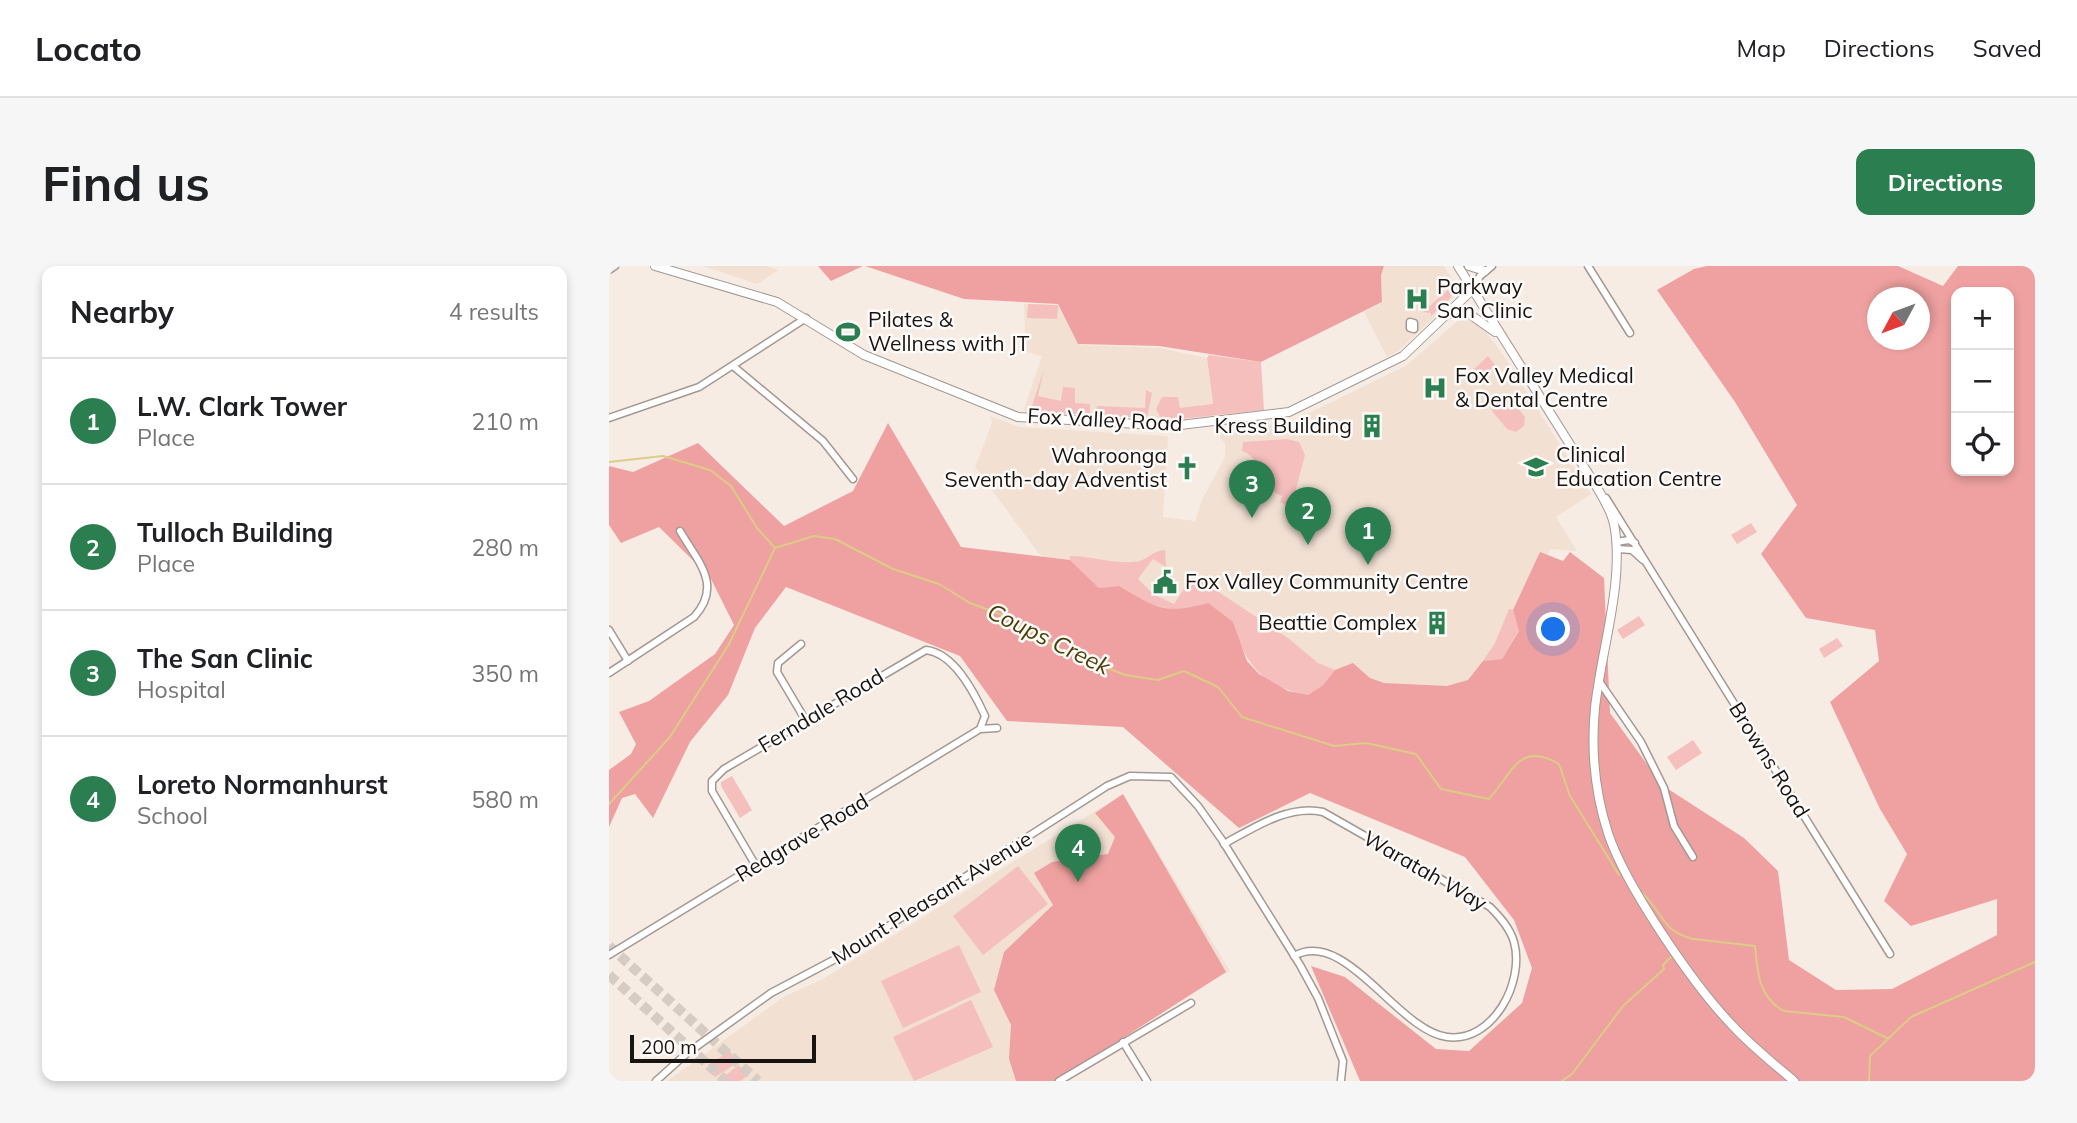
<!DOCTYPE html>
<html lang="en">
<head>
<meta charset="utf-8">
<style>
	body { margin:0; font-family:Mulish,sans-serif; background:#f6f6f6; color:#202124 }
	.controls { position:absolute; right:21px; top:21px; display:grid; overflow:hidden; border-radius:14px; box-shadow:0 4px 10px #0003 }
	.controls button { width:63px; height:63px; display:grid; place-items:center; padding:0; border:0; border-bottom:2px solid #e0e0e0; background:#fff; color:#202124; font:35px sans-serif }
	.compass { position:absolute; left:1258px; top:21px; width:63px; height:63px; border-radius:50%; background:#fff; box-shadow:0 4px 10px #0003; rotate:229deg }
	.scale { position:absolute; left:21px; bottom:18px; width:186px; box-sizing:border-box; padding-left:7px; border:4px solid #181411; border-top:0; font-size:19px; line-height:24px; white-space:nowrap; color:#181411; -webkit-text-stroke:5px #fdfbfa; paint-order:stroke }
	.you { position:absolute; left:945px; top:364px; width:24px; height:24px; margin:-18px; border:5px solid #fff; border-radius:50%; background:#1a73e8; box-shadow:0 0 0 10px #1a73e833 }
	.badge { display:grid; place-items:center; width:46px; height:46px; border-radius:50%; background:#2b7e50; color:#fff; font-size:23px; font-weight:700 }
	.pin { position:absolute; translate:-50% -58px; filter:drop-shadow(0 2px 4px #0008) }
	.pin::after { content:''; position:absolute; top:37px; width:24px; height:21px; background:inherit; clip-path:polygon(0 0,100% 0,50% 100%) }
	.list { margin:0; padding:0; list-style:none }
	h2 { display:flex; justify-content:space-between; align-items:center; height:91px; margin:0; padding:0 28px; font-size:30px }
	h2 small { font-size:23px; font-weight:400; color:#757577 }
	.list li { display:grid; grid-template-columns:46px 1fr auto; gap:21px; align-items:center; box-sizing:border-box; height:126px; padding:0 28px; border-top:2px solid #e0e0e0 }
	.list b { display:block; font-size:26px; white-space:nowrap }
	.list p { margin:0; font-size:23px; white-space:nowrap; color:#757577 }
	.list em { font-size:23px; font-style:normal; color:#757577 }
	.icon { flex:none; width:38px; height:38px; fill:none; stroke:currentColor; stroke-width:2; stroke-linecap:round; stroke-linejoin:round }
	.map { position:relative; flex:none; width:1426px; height:815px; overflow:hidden; border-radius:14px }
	header { display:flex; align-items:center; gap:42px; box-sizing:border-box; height:98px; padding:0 35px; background:#fff; border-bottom:2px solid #e0e0e0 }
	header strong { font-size:33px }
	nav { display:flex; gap:38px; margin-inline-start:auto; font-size:24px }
	.intro { display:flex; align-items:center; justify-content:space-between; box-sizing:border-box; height:168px; padding:0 42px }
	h1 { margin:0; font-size:49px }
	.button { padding:18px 32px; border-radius:14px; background:#2b7e50; color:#fff; font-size:24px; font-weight:700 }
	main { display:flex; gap:42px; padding:0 42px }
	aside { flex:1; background:#fff; border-radius:14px; box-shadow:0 4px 10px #0003 }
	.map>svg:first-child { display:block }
	.built { fill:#f2e0d3 }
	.green { fill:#f5bfbe }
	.forest { fill:#eea1a0; fill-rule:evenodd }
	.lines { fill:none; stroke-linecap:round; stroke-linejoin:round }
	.stream { stroke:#dccc85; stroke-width:2 }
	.highway-tunnel { stroke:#d6ccc4; stroke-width:10; stroke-dasharray:10 5; stroke-linecap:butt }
	.minor-casing { stroke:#a39992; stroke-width:9 }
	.major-casing { stroke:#a39992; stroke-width:10 }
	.minor { stroke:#fff; stroke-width:6 }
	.major { stroke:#fff; stroke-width:8 }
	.labels { text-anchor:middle; stroke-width:5; stroke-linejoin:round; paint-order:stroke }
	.poi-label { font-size:21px; fill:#181411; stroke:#fdfbfa; text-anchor:start }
	.street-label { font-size:21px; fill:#181411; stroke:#fdfbfa }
	.water-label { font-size:23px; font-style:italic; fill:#493e03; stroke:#fdfbfa }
</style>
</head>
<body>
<header>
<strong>Locato</strong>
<nav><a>Map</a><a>Directions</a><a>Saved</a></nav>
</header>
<div class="intro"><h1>Find us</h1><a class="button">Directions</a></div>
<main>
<aside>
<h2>Nearby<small>4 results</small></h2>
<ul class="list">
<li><span class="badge">1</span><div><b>L.W. Clark Tower</b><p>Place</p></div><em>210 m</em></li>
<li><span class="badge">2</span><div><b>Tulloch Building</b><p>Place</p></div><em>280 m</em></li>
<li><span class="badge">3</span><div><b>The San Clinic</b><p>Hospital</p></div><em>350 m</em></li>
<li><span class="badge">4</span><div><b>Loreto Normanhurst</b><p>School</p></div><em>580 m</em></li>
</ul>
</aside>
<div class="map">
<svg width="1426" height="815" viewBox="0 0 1426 815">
	<rect width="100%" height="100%" fill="#f7ece4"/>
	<!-- built -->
	<g class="built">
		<polygon points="94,0 158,0 169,4 148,18"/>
		<polygon points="775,0 835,0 848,21 847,28 834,43 789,85 778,91 755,46 773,36 772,9"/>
		<polygon points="415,38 449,39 470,79 552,82 598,92 605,150 559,154 417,146 415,143 433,90 417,86"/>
		<polygon points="853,51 874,62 897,93 982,228 947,251 968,285 941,283 912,378 814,448 569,346 481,320 430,288 366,201 383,157 381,150 410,161 559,170 554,251 586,255 593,234 616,191 616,178 607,165 682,156 798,99"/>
		<polygon points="514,528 621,705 430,815 58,815 176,730 212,714"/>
	</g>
	<!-- green -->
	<g class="green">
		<polygon points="839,24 845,24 841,32 822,50 822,47 814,46"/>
		<polygon points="419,38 449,39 448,53 418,52"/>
		<polygon points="600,89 652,96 655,144 553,155 547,143 553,131 569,131 571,142 604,138 598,92"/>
		<polygon points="879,90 886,99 870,114 862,106"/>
		<polygon points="435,103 429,130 452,135 454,121 466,122 466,137 481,138 481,149 421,146"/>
		<polygon points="537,124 543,127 538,152 486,149 488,140 536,142"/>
		<polygon points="899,130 916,151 915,160 907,166 898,163 883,145 886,133"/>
		<path d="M678,173L690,176L696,189L686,227L676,239L671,236L673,230C653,224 653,191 633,185L634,176Z"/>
		<polygon points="1142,257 1148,266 1128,278 1122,269"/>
		<path d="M556,284L557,301L544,293L529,313L544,328L565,338L584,309L679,372L709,397L726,404L713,420L699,430C653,419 637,401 624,356L530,336L510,320L490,322L461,294V290C482,290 505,298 524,296C537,296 544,284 556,284Z"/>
		<polygon points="900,343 904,344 910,364 893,393 874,395 886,377"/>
		<polygon points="1030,350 1036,359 1014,373 1008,364"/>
		<polygon points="1228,372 1234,380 1215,392 1210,383"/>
		<polygon points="1084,474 1093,487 1067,504 1058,491"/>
		<polygon points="123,510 143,544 131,552 112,520 112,516"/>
		<polygon points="409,600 439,638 374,689 344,650"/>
		<polygon points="350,679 372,726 294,762 272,715"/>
		<polygon points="362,734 384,781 305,815 284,771"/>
		<polygon points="121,785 128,797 106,811 99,799"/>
		<polygon points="130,799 137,811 131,815 109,815"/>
	</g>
	<!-- forest -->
	<g class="forest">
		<polygon points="209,0 254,0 222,15"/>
		<polygon points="256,0 775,0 772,9 773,36 652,96 550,80 469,78 449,38 355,33"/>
		<path d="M1098,0H1289L1334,20L1349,0H1426V815H751L702,700L736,711L827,783L860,785L913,737L923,702L905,654L856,591L701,527L630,562L514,461L398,455L351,390L177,321L146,362L119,429L81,476L44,552L26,528L13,532L0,561V504L22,488L27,478L10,446L40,435L106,388L125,359L101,311L50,261L12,277L0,259V200L24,206L89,177L175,260L244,225L279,157L352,281L461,294L490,322L510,320C547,342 556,349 599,337L624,356L638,395L650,408L679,425L699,429L713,420L726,404L744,397L761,412L775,417L838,420L859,414L874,395L893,393L910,365L904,344L931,286L954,295L961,286L995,312L1001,447L1053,519L1135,572L1169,605L1180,694L1227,724L1283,723L1388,669V633L1302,660L1275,635L1298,588L1271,543L1221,436L1270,395L1266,364L1197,352L1152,288L1188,239L1126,136L1048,24L1085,3ZM1347,26H1400V205H1347ZM1268,32H1310V74H1268Z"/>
		<polygon points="514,528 617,706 447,815 407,815 400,793 402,759 385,724 395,686 444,639 425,607 443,596 499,588 506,571 486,547"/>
	</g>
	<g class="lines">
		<!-- stream -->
		<g class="stream">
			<path d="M0,196L54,190L101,204L122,220L148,262L166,282L205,270L226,273L284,303L330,318L361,337L393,349L451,383L516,409L549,414L575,405L609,421L633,451L725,480L757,477L807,488L832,523L880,533C904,506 910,475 950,498L961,530L1010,609"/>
			<polyline points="0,538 61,471 120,378 166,282"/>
			<path d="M1033,627C1056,648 1051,664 1084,673"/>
			<path d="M1085,673L1146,680C1148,706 1150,732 1175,745L1235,751L1278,772"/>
			<polyline points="953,815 963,808 1014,740 1055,703 1054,699 1062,691"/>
			<polyline points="1260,815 1261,790 1302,751 1426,696"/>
		</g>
		<!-- highway-tunnel -->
		<g class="highway-tunnel">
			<polyline points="0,680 149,815"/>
			<polyline points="0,709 117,815"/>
		</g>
		<!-- minor casing -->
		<g class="minor-casing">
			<g id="minor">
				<polyline points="979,0 1021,67"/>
				<polyline points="0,4 6,0"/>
				<polyline points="864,23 871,10 883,0"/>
				<polygon points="801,56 805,57 805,63 801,62"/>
				<polyline points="124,100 214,175 244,213"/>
				<polyline points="0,152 90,121 197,52"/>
				<polyline points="997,232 1281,688"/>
				<polyline points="1007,276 1020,274 1026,277"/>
				<polyline points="1008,283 1023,284 1034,294"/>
				<polyline points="0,364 19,395"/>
				<polyline points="192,378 169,397 168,406 197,455"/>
				<path d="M0,407L85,351C114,319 89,296 71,265"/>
				<polyline points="990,415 1032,476 1055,522 1065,560 1084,591"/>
				<path d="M615,578C644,562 680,538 714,546L881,641C891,651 901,662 905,676C916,716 884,777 838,771C789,765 736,661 685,690"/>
				<path d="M147,600L103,525V515L115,503L317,384C345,387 365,426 376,450L371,463"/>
				<polyline points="0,689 371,463 388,462"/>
				<polyline points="514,776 538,815"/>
				<polyline points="47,815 77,788 162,727 234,689 498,520 521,510 562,511 589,540 613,574 691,699 709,732 734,795 732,814"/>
				<polyline points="450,815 582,737"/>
			</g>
		</g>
		<!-- major casing -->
		<g class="major-casing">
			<g id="major">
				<polyline points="46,0 168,36 255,89 409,151 563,160 680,146 794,90 864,23"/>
				<path d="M849,0L987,220C994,232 1002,244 1005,258C1016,315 992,384 986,442C982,484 986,527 999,567C1016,619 1084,718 1122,758C1141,779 1164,797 1185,815"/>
				<polyline points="860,0 876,5"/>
				<polyline points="843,48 859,47 886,66"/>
			</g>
		</g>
		<!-- minor -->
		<use href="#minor" class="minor"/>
		<!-- major -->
		<use href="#major" class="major"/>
	</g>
	<!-- icons -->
	<defs>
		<g id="hospital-bare" transform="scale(1.89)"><path d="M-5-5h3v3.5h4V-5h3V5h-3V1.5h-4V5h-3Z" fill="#2b7e50" stroke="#fdfbfa" stroke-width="2.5" paint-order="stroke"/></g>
		<g id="stadium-bare" transform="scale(1.89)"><path d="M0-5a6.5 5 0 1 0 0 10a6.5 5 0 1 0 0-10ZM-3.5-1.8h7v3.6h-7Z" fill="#2b7e50" stroke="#fdfbfa" stroke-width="2.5" paint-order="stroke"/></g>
		<g id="building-bare" transform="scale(1.89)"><path d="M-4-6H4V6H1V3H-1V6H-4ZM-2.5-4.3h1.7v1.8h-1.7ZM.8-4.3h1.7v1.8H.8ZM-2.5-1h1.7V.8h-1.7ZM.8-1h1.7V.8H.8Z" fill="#2b7e50" stroke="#fdfbfa" stroke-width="2.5" paint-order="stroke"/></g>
		<g id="university-bare" transform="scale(1.89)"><path d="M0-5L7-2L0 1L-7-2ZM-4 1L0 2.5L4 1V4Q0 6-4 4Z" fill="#2b7e50" stroke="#fdfbfa" stroke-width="2.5" paint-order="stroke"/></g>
		<g id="church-bare" transform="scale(1.89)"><path d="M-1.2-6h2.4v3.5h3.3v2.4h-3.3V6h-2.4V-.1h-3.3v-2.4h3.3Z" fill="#2b7e50" stroke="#fdfbfa" stroke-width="2.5" paint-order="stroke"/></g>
		<g id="civic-bare" transform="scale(1.89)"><path d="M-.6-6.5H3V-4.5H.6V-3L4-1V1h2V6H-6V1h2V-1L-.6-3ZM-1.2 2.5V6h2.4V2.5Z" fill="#2b7e50" stroke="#fdfbfa" stroke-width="2.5" paint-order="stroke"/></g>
	</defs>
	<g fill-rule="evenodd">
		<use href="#hospital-bare" x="808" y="33"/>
		<use href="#stadium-bare" x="239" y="66"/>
		<use href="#hospital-bare" x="826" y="122"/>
		<use href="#building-bare" x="763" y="160"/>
		<use href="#university-bare" x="927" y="201"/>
		<use href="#church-bare" x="578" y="202"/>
		<use href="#civic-bare" x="556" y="316"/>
		<use href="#building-bare" x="828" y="357"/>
	</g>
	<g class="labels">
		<!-- poi labels -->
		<g class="poi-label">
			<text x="828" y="28">Parkway<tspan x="828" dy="24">San Clinic</tspan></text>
			<text x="259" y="61">Pilates &amp;<tspan x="259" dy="24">Wellness with JT</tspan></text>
			<text x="846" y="117">Fox Valley Medical<tspan x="846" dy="24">&amp; Dental Centre</tspan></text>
			<text x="743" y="167" text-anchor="end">Kress Building</text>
			<text x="947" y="196">Clinical<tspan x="947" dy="24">Education Centre</tspan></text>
			<text x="558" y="197" text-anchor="end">Wahroonga<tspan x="558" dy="24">Seventh-day Adventist</tspan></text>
			<text x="576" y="323">Fox Valley Community Centre</text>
			<text x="808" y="364" text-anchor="end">Beattie Complex</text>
		</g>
		<!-- street labels -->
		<g class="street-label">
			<text transform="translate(496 154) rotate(3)" y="7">Fox Valley Road</text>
			<text transform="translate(212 445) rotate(-31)" y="7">Ferndale Road</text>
			<text transform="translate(1160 494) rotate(58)" y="7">Browns Road</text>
			<text transform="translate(193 572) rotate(-31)" y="7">Redgrave Road</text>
			<text transform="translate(816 605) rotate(30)" y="7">Waratah Way</text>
			<text transform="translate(323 632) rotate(-32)" y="7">Mount Pleasant Avenue</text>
		</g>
		<!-- water labels -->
		<g class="water-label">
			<text transform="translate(440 373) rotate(26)" y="8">Coups Creek</text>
		</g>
	</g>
</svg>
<div class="controls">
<button>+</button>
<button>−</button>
<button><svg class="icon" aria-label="locate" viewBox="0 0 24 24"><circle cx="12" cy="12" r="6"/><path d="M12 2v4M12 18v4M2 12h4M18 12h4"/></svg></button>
</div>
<svg class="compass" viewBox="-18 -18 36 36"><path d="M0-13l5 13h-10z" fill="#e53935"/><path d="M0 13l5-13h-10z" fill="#757577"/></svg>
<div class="scale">200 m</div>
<div class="you"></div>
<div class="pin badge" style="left:759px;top:299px">1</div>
<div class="pin badge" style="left:699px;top:279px">2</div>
<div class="pin badge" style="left:643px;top:252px">3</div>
<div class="pin badge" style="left:469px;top:616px">4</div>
</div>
</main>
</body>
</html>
